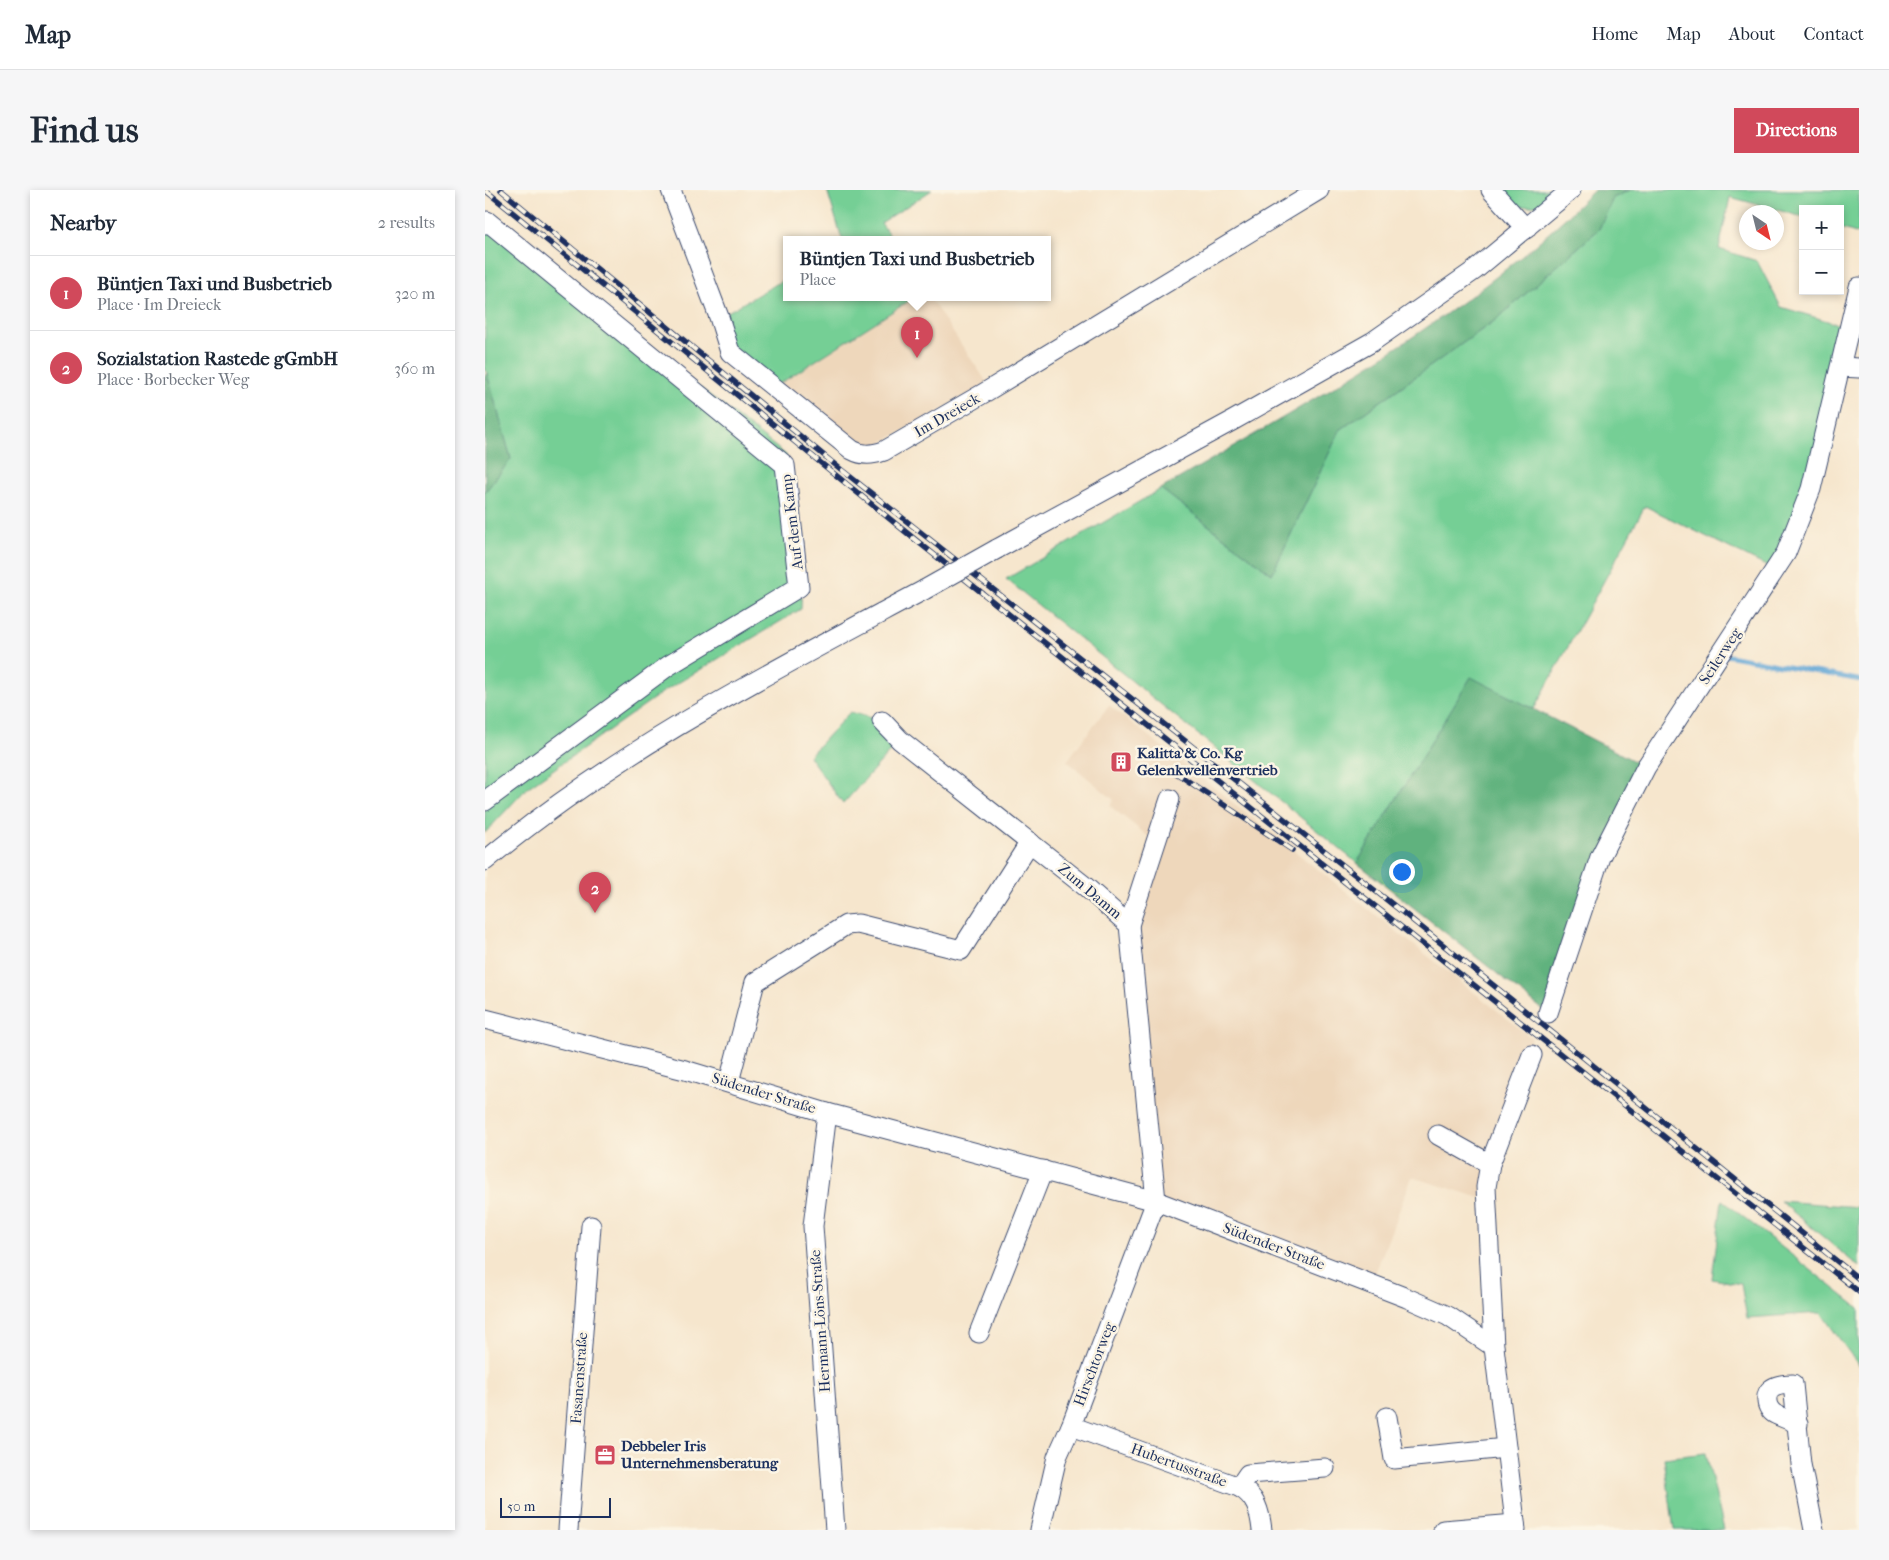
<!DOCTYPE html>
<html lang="en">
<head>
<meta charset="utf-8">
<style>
	body { margin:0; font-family:"IM FELL French Canon",serif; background:#f6f6f7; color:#1f2937 }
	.controls { position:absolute; right:15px; top:15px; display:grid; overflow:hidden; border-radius:0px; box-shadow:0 2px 8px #0003 }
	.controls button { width:45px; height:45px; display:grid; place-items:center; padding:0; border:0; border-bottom:1px solid #e0e1e3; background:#fff; color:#1f2937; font:25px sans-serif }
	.compass { position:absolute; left:1254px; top:15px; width:45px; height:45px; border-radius:50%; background:#fff; box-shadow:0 2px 8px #0003; rotate:145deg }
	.scale { position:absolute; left:15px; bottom:12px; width:111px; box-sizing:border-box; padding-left:5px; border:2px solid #1b2f5e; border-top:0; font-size:14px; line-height:18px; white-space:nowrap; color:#1b2f5e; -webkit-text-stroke:4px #fcf5e5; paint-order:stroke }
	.you { position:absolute; left:916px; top:681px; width:18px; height:18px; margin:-12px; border:4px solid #fff; border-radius:50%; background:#1a73e8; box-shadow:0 0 0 8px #1a73e833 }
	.badge { display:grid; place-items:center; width:32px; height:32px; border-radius:50%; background:#d1495b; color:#fff; font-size:16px; font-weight:700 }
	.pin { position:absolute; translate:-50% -41px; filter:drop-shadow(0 1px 2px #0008) }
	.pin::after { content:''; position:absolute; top:26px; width:18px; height:15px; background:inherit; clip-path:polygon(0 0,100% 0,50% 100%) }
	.popup { position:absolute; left:298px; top:46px; width:268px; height:65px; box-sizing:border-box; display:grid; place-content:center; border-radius:0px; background:#fff; filter:drop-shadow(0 1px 4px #0005); font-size:16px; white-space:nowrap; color:#747a83 }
	.popup b { font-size:19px; color:#1f2937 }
	.popup::after { content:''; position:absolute; left:50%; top:100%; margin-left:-10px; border:10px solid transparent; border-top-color:#fff }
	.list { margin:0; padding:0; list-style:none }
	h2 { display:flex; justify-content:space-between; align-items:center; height:65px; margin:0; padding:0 20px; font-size:21px }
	h2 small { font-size:16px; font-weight:400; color:#747a83 }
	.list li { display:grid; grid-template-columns:32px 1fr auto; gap:15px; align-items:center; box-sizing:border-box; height:75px; padding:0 20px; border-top:1px solid #e0e1e3 }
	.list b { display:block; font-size:19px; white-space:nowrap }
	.list p { margin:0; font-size:16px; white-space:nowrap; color:#747a83 }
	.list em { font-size:16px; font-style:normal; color:#747a83 }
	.map { position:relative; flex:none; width:1374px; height:1340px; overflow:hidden; border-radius:0px }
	header { display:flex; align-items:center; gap:30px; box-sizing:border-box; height:70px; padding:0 25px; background:#fff; border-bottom:1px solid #e0e1e3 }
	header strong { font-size:24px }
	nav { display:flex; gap:28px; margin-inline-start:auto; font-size:18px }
	.intro { display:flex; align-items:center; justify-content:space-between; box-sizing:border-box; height:120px; padding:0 30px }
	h1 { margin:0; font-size:35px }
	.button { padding:12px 22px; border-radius:0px; background:#d1495b; color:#fff; font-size:18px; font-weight:700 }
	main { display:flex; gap:30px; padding:0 30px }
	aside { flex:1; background:#fff; border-radius:0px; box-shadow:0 2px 8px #0003 }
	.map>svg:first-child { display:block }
	.built { fill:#eed7bb }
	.green { fill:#75cf95; stroke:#487f7a }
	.forest { fill:#60b27e; stroke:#3e706e }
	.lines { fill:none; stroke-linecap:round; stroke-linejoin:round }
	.stream { stroke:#61a6d6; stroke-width:4.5 }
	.minor-casing { stroke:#3c4a6f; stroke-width:21 }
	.minor { stroke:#fff; stroke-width:19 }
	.rail-casing { stroke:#1b2f5e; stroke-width:5.5 }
	.rail { stroke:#fcf5e5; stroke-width:4; stroke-dasharray:11; stroke-linecap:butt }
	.minor-bridge-casing { stroke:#3c4a6f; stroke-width:21; stroke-linecap:butt }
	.minor-bridge { stroke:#fff; stroke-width:19 }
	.labels { text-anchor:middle; stroke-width:5; stroke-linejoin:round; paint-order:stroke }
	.street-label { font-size:15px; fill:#1b2f5e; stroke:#fcf5e5 }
	.poi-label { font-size:15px; font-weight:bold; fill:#1b2f5e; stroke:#fcf5e5; text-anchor:start }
</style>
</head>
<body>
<header>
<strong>Map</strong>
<nav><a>Home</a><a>Map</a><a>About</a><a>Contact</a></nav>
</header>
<div class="intro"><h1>Find us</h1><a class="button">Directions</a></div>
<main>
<aside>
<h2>Nearby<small>2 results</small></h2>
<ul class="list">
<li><span class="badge">1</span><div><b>Büntjen Taxi und Busbetrieb</b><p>Place · Im Dreieck</p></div><em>320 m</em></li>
<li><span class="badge">2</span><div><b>Sozialstation Rastede gGmbH</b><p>Place · Borbecker Weg</p></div><em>360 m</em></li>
</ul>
</aside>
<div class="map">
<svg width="1374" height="1340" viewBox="0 0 1374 1340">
	<rect width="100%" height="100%" fill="#fcf5e5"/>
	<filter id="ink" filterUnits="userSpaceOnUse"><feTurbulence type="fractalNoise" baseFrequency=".02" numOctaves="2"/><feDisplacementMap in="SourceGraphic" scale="10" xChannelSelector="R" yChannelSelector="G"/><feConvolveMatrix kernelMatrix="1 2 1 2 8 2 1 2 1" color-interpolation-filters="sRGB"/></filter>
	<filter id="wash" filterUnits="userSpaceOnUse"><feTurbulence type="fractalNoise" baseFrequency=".0096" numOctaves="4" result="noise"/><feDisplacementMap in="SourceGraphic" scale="20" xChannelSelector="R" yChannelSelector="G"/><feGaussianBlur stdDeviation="1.12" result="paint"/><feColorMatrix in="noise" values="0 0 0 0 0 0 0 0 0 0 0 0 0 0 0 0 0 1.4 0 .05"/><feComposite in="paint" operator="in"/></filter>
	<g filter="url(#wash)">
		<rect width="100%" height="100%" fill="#f6e6cd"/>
		<!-- built -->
		<g class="built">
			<polygon points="430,107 444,107 503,194 369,267 284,200"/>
			<polygon points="624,515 1047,848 998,994 999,1009 927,987 886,1094 671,1011 644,735 664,647 625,616 629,610 582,571"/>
		</g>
		<!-- green -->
		<g class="green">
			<polygon points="342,0 447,0 396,33 407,49 357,49"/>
			<path d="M1015,0H1072C1057,15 1050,18 1029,16Z"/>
			<polygon points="1145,0 1374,0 1374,44 1355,38 1355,19 1318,19 1318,27 1245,7 1234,59 1272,71 1296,117 1359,136 1326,299 1291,381 1160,316 1049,519 986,488 872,673 521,389 676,299 787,384 855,240 1012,129 1114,39 1128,8"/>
			<polygon points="0,29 301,265 317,398 316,419 178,502 42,598 0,643 0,302 26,269 0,177"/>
			<polygon points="302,88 302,107 430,107 280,203 239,169 234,127"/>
			<polygon points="365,522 397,531 415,550 358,614 324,566"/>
			<polygon points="1237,1010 1374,1118 1374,1176 1336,1123 1262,1128 1256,1094 1227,1089"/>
			<polygon points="1295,1011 1374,1017 1374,1077"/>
			<polygon points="1221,1263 1239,1340 1189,1340 1179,1268"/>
		</g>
		<!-- forest -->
		<g class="forest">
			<path d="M1109,0H1145L1128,8L1114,39L1012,129L855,240L787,384L676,299C825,211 987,125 1109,0Z"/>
			<polygon points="2,183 26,269 0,302 0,186"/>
			<polygon points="986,487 1161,577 1062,823 872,673"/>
		</g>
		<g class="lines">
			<!-- stream -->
			<polyline class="stream" points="1240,465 1374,490"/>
		</g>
	</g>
	<g filter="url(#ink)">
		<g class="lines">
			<!-- minor casing -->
			<g class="minor-casing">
				<g id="minor">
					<path d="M186,0L234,127L245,162L367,260C378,266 387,265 399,261L499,203L834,0"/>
					<polyline points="1006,0 1041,39"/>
					<polyline points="0,34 2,31 300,275 314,397 183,476 0,611"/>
					<polyline points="1356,177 1374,178"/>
					<polyline points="512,359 747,231 887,152 990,80 1086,0"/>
					<polyline points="397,531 415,550 601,697 644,735 671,1011 586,1236 572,1267 555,1340"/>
					<path d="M0,671C134,559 286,482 439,400"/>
					<polyline points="644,735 685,609"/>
					<polyline points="1063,823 1115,667 1161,577 1301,363 1326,299 1374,97"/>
					<polyline points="0,829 200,880 342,923 671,1011 922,1108 963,1126 1009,1157 1031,1340"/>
					<polyline points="244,892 270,792 361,735 373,734 476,760 545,652"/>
					<polyline points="342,923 328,1036 350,1340"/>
					<polyline points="953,945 1005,974"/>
					<polyline points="494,1143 558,980"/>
					<polyline points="1009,1157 1001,997 1005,974 1047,865"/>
					<polyline points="902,1227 909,1269 1021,1258"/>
					<path d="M1313,1234C1306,1230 1297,1228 1290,1224C1286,1222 1282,1216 1282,1211C1280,1196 1296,1194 1308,1194L1316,1274L1329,1340"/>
					<path d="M586,1236L754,1297C771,1306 775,1322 777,1340"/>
					<polyline points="754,1297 763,1284 840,1278"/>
					<polyline points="83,1340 106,1036"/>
					<polyline points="958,1340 1030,1334"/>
				</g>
			</g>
			<!-- minor -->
			<use href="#minor" class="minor"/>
			<!-- rail casing -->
			<g class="rail-casing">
				<g id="rail">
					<polyline points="0,0 427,347 1374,1102"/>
					<polyline points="16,0 353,277 921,725 1374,1089"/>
					<polyline points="688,581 807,660"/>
				</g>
			</g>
			<!-- rail -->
			<use href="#rail" class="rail"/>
			<!-- minor-bridge casing -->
			<g class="minor-bridge-casing">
				<polyline id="minor-bridge" points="439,400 512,359"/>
			</g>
			<!-- minor-bridge -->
			<use href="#minor-bridge" class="minor-bridge"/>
		</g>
	</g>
	<!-- icons -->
	<defs>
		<g id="building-square" transform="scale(1.125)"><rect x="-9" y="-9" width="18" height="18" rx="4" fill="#d1495b" stroke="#fcf5e5"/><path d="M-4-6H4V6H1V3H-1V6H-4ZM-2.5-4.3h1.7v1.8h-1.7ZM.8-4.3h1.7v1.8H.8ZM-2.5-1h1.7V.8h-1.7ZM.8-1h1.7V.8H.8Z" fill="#fff"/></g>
		<g id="office-square" transform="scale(1.125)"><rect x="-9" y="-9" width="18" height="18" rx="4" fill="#d1495b" stroke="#fcf5e5"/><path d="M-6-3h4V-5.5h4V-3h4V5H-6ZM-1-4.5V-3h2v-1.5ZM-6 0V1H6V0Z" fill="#fff"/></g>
	</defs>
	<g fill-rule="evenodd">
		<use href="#building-square" x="636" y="572"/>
		<use href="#office-square" x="120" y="1265"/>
	</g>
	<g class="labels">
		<!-- street labels -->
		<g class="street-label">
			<text transform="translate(462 225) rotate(-30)" y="5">Im Dreieck</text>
			<text transform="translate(307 332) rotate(-97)" y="5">Auf dem Kamp</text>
			<text transform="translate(1235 466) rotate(-57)" y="5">Seilerweg</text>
			<text transform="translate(605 701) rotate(40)" y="5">Zum Damm</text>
			<text transform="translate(279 903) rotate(17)" y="5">Südender Straße</text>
			<text transform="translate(789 1056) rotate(21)" y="5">Südender Straße</text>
			<text transform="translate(335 1131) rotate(-94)" y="5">Hermann-Löns-Straße</text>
			<text transform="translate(609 1174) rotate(-69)" y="5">Hirschtorweg</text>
			<text transform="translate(94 1188) rotate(-86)" y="5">Fasanenstraße</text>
			<text transform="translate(694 1275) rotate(20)" y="5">Hubertusstraße</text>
		</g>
		<!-- poi labels -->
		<g class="poi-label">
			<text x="652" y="568">Kalitta &amp; Co. Kg<tspan x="652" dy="17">Gelenkwellenvertrieb</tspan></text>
			<text x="136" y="1261">Debbeler Iris<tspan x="136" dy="17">Unternehmensberatung</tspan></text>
		</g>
	</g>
</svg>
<div class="controls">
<button>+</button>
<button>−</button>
</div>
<svg class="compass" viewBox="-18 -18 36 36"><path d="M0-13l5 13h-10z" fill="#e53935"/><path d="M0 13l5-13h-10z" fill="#747a83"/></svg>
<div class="scale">50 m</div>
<div class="you"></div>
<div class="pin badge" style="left:432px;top:168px">1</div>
<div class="popup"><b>Büntjen Taxi und Busbetrieb</b>Place</div>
<div class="pin badge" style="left:110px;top:723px">2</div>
</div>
</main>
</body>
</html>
